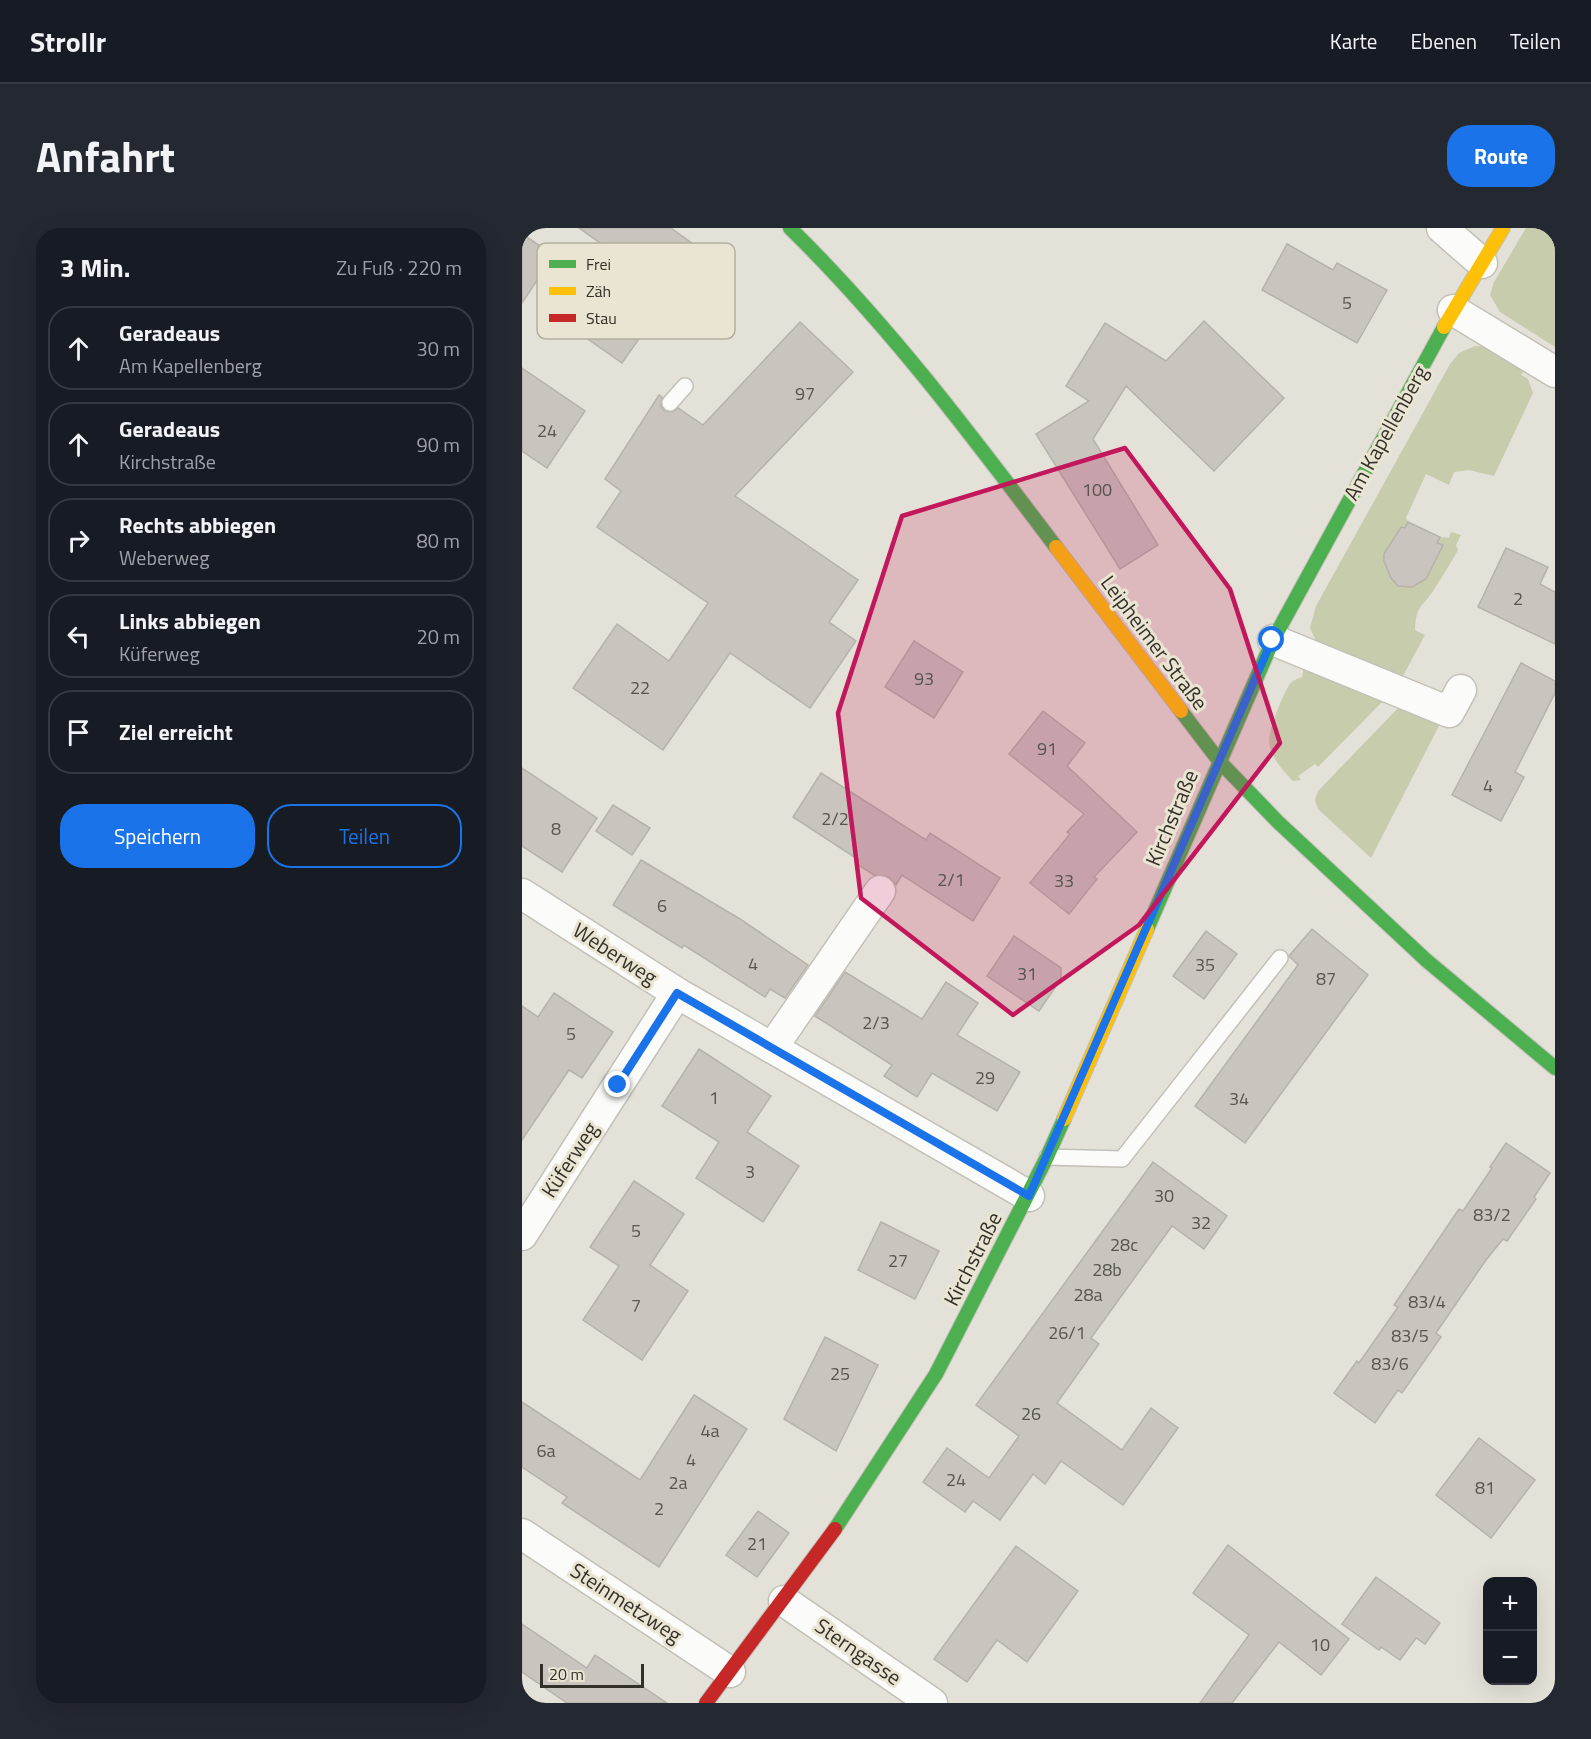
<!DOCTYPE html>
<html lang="de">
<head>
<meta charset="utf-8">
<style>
	body { margin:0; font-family:"Titillium Web",sans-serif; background:#242831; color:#f1f3f6 }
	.controls { position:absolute; right:18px; bottom:18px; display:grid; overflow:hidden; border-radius:12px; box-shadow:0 6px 24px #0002 }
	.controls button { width:54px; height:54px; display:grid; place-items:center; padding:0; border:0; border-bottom:2px solid #363941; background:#171b24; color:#f1f3f6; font:30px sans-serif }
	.scale { position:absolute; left:18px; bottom:15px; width:104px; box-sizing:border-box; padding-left:6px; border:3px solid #323029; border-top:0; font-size:16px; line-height:21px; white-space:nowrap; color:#323029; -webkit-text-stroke:4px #eae5d2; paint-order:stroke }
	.stop { position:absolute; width:18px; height:18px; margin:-14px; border:4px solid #1a73e8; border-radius:50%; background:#fff }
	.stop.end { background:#1a73e8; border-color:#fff; box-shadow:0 2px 6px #0008 }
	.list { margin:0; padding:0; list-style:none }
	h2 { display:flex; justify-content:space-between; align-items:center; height:78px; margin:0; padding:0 24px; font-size:26px }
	h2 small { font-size:20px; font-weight:400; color:#9ea1a6 }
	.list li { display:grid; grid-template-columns:39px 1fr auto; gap:18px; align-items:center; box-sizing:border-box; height:84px; margin:0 12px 12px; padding:0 12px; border:2px solid #363941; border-radius:24px }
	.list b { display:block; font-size:22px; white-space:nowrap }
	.list p { margin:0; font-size:20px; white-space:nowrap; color:#9ea1a6 }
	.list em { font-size:20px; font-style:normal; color:#9ea1a6 }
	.actions { display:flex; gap:12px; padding:18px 24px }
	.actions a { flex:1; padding:14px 0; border:2px solid #1a73e8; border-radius:24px; text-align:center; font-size:21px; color:#1a73e8 }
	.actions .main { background:#1a73e8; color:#fff }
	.icon { flex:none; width:33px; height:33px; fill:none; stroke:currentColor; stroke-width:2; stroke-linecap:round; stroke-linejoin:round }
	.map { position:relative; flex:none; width:1033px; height:1475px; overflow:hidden; border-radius:24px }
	header { display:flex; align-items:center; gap:36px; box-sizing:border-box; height:84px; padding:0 30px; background:#171b24; border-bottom:2px solid #363941 }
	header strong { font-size:28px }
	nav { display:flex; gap:33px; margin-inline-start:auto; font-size:21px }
	.intro { display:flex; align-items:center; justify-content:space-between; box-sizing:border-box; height:144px; padding:0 36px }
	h1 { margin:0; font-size:42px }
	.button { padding:15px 27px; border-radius:24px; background:#1a73e8; color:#fff; font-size:21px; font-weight:700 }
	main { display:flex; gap:36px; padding:0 36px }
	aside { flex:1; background:#171b24; border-radius:24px; box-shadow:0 6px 24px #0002 }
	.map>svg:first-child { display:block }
	.green { fill:#c7ccad }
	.building { fill:#c9c5be; stroke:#b6b2ab; stroke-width:1.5 }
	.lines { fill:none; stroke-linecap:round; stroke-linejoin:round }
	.lane-casing { stroke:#c2c0b8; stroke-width:18 }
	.street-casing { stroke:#c2c0b8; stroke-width:33 }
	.fast-casing { stroke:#c2c0b8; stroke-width:16 }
	.slow-casing { stroke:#c2c0b8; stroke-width:16 }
	.jam-casing { stroke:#c2c0b8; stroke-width:16 }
	.lane { stroke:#fbfbf9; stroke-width:15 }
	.street { stroke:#fbfbf9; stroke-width:30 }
	.fast { stroke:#4caf50; stroke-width:14 }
	.slow { stroke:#ffc107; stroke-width:14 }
	.jam { stroke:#c62828; stroke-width:14 }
	.route { stroke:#1a73e8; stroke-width:8 }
	.marked { fill:#c2185b; fill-opacity:0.2; stroke:#c2185b; stroke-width:4.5; stroke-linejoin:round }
	.labels { text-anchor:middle; stroke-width:6; stroke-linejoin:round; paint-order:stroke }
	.number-label { font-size:18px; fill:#58554e }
	.street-label { font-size:21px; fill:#323029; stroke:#eae5d2 }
	.key { fill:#eae5d2; stroke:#b3af9f; stroke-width:1.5 }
	.key-label { font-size:16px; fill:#323029 }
</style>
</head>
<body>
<header>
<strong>Strollr</strong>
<nav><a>Karte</a><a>Ebenen</a><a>Teilen</a></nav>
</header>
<div class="intro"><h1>Anfahrt</h1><a class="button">Route</a></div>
<main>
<aside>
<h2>3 Min.<small>Zu Fuß · 220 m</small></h2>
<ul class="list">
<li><svg class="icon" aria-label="ahead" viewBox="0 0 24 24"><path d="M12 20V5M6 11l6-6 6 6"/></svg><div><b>Geradeaus</b><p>Am Kapellenberg</p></div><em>30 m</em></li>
<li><svg class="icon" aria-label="ahead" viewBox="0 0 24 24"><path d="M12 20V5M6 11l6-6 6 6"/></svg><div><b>Geradeaus</b><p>Kirchstraße</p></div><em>90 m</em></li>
<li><svg class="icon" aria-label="right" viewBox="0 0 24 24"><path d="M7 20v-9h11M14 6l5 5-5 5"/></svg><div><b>Rechts abbiegen</b><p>Weberweg</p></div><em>80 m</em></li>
<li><svg class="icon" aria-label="left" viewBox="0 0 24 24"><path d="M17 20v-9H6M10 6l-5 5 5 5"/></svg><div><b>Links abbiegen</b><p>Küferweg</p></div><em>20 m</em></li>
<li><svg class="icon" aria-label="arrive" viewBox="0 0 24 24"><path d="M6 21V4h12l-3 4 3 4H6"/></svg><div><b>Ziel erreicht</b></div></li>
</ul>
<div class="actions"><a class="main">Speichern</a><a>Teilen</a></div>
</aside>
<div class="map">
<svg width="1033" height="1475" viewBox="0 0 1033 1475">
	<rect width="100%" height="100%" fill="#e4e2d8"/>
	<!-- green -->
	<g class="green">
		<polygon points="1004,0 1033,0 1033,119 978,84 968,67 972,54"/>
		<path d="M953,118L971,119L1003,140L999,147L1006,151L1011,165L972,248L947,242L932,244L927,257L904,246L884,290L886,294L883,300L878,301L869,330L862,332L863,336L868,334L869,351L888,359L889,353L911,338L920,317L915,315L918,309L927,310L929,304L939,307L934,317L936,322C929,335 921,347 913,360C902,379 894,375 893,402L903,407L880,450L794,413L788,400L794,378L928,136L937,125Z"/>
		<path d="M782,437L862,472L796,539L793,536L776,548L779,552L771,553C761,543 748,529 747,513C746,504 762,463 768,456C771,452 775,451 780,449Z"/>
		<polygon points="877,479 918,496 849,630 796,581 793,572 796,563"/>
	</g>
	<!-- building -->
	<g class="building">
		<polygon points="57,0 149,0 171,16 121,84 131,91 100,135 63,109 112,39"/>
		<polygon points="0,6 32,27 0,75"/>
		<polygon points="765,16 811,42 815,35 865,62 835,115 740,62"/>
		<polygon points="682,93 762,170 692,243 604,158 571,211 636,317 598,341 514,206 567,173 544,158 583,95 644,133"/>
		<polygon points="278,94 331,144 213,268 336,352 307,394 334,413 288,480 208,425 141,522 51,460 95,396 147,433 186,375 75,299 99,263 83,251 137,167 140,169 139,178 142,183 151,184 156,180 181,197"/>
		<polygon points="0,140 63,183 25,240 0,223"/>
		<polygon points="886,294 918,309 915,315 921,317 904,351 890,359 876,358 869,350 862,333 862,326 879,299 883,300"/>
		<polygon points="984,320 1026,339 1018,356 1033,364 1033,416 956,379"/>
		<polygon points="392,413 441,444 412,490 363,459"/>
		<polygon points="999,435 1033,453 1033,465 993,544 1002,549 979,593 930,567"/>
		<polygon points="521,483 563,515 545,538 615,604 572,649 575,651 547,686 508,655 548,606 545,604 562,586 487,526"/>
		<polygon points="0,540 75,590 40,644 0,618"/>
		<polygon points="299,545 404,612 408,605 478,650 451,693 380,647 374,657 367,649 352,647 335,636 337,632 271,589"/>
		<polygon points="91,577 128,600 110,627 74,603"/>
		<polygon points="119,632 218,691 286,737 263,770 248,761 243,769 162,717 160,720 91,677"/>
		<polygon points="790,701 846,747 723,915 673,878 776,737 767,728"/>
		<polygon points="684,703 715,726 682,771 651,748"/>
		<polygon points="492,708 539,740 539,751 517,783 465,748"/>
		<polygon points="323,744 400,791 424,754 456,775 435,807 498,844 475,883 410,845 395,869 362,848 370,837 293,788"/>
		<polygon points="32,765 91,804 60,850 47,842 0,912 0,778 16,789"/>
		<polygon points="177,821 249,868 225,904 277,938 241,994 174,950 197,914 140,878"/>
		<polygon points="984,915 1028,945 1012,969 1014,971 985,1013 981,1011 964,1032 914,1105 919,1109 880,1165 876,1162 853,1195 812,1165 835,1133 837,1135 876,1079 872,1077 937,981 941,983 970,940 968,939"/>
		<polygon points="631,934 705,988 682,1021 650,998 569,1110 577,1116 535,1175 600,1222 629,1180 656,1200 601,1277 539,1233 523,1256 511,1246 478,1292 451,1273 443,1284 401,1254 425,1220 467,1250 497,1208 454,1177"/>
		<polygon points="112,953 162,986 128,1037 166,1063 120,1132 61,1092 97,1038 68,1019"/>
		<polygon points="359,994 417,1023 393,1071 336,1042"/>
		<polygon points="303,1109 356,1137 314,1223 262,1191"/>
		<polygon points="172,1167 225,1201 137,1339 40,1275 45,1269 0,1239 0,1174 118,1252"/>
		<polygon points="957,1210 1013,1252 969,1310 914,1267"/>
		<polygon points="236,1283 267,1305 235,1349 204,1327"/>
		<polygon points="706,1317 827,1411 799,1447 757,1414 710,1475 678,1475 727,1407 671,1365"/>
		<polygon points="494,1318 556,1363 505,1434 475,1412 445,1454 412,1431"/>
		<polygon points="854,1349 918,1395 903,1416 894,1410 878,1432 859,1419 857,1422 820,1396"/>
		<polygon points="0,1396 65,1440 73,1427 145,1475 45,1475 0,1444"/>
	</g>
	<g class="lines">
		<!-- lane casing -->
		<g class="lane-casing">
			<g id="lane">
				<polyline points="148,175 163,158"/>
				<polyline points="525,929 600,931 758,730"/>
			</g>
		</g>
		<!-- street casing -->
		<g class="street-casing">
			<g id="street">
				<polyline points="920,0 960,35"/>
				<polyline points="931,82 1033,144"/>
				<polyline points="751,412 927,484 939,462"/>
				<polyline points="0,666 155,765 507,968"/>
				<polyline points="250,820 358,663"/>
				<polyline points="0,1007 155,765"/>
				<polyline points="0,1306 208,1444"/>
				<polyline points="262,1373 410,1475"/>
			</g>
		</g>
		<!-- fast casing -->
		<g class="fast-casing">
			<g id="fast">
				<path d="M268,0C367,97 450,208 534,319"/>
				<polyline points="659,483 698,534 756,594 904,732 1033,840"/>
				<polyline points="625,701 751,412 922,99"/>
				<polyline points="313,1301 414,1146 525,929 542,891"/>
			</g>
		</g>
		<!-- slow casing -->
		<g class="slow-casing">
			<g id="slow">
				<polyline points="922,99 981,0"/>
				<polyline points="534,319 659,483"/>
				<polyline points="542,891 625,701"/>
			</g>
		</g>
		<!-- jam casing -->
		<g class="jam-casing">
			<polyline id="jam" points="184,1475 313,1301"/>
		</g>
		<!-- lane -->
		<use href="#lane" class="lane"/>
		<!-- street -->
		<use href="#street" class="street"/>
		<!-- fast -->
		<use href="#fast" class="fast"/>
		<!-- slow -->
		<use href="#slow" class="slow"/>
		<!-- jam -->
		<use href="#jam" class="jam"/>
	</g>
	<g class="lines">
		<!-- route -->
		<polyline class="route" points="96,857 155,765 507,968 750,412"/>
	</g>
	<!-- marked area -->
	<path class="marked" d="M603,220L708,361L758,515L617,697L491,787L339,670L316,485L380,288Z"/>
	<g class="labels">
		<!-- number labels -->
		<g class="number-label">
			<text x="825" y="81">5</text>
			<text x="283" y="172">97</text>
			<text x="25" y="209">24</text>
			<text x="575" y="268">100</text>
			<text x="996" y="377">2</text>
			<text x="402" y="457">93</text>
			<text x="118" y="466">22</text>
			<text x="525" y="527">91</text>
			<text x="966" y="564">4</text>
			<text x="313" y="597">2/2</text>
			<text x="34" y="607">8</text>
			<text x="429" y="658">2/1</text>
			<text x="542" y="659">33</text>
			<text x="140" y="684">6</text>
			<text x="231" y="742">4</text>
			<text x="683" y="743">35</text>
			<text x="505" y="752">31</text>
			<text x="804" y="757">87</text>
			<text x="354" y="801">2/3</text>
			<text x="49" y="812">5</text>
			<text x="463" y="856">29</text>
			<text x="192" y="876">1</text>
			<text x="717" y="877">34</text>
			<text x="228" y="950">3</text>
			<text x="642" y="974">30</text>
			<text x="970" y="993">83/2</text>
			<text x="679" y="1001">32</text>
			<text x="114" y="1009">5</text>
			<text x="602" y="1023">28c</text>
			<text x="376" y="1039">27</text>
			<text x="585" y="1048">28b</text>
			<text x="566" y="1073">28a</text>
			<text x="905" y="1080">83/4</text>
			<text x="114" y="1084">7</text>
			<text x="545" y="1111">26/1</text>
			<text x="888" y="1114">83/5</text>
			<text x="868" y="1142">83/6</text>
			<text x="318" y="1152">25</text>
			<text x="509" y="1192">26</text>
			<text x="188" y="1209">4a</text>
			<text x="24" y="1229">6a</text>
			<text x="169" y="1238">4</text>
			<text x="434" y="1258">24</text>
			<text x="156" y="1261">2a</text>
			<text x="963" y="1266">81</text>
			<text x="137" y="1287">2</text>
			<text x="235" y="1322">21</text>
			<text x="798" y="1423">10</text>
		</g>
		<!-- street labels -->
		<g class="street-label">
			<text transform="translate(864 205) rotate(-61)" y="7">Am Kapellenberg</text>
			<text transform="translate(632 415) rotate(53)" y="7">Leipheimer Straße</text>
			<text transform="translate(650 590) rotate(-67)" y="7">Kirchstraße</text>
			<text transform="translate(93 726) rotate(33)" y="7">Weberweg</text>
			<text transform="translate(48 932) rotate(-57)" y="7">Küferweg</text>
			<text transform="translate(451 1031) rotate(-63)" y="7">Kirchstraße</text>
			<text transform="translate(104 1375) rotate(33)" y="7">Steinmetzweg</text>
			<text transform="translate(336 1424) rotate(35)" y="7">Sterngasse</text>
		</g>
	</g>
	<!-- legend -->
	<rect x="15" y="15" width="198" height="96" rx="9" class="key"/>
	<rect x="27" y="32" width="27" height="8" fill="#4caf50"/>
	<rect x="27" y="59" width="27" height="8" fill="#ffc107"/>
	<rect x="27" y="86" width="27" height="8" fill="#c62828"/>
	<g class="key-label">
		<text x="64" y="42">Frei</text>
		<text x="64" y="69">Zäh</text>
		<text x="64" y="96">Stau</text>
	</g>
</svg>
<div class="controls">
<button>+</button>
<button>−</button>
</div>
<div class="scale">20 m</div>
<div class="stop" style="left:750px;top:412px"></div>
<div class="stop end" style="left:96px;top:857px"></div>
</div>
</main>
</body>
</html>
